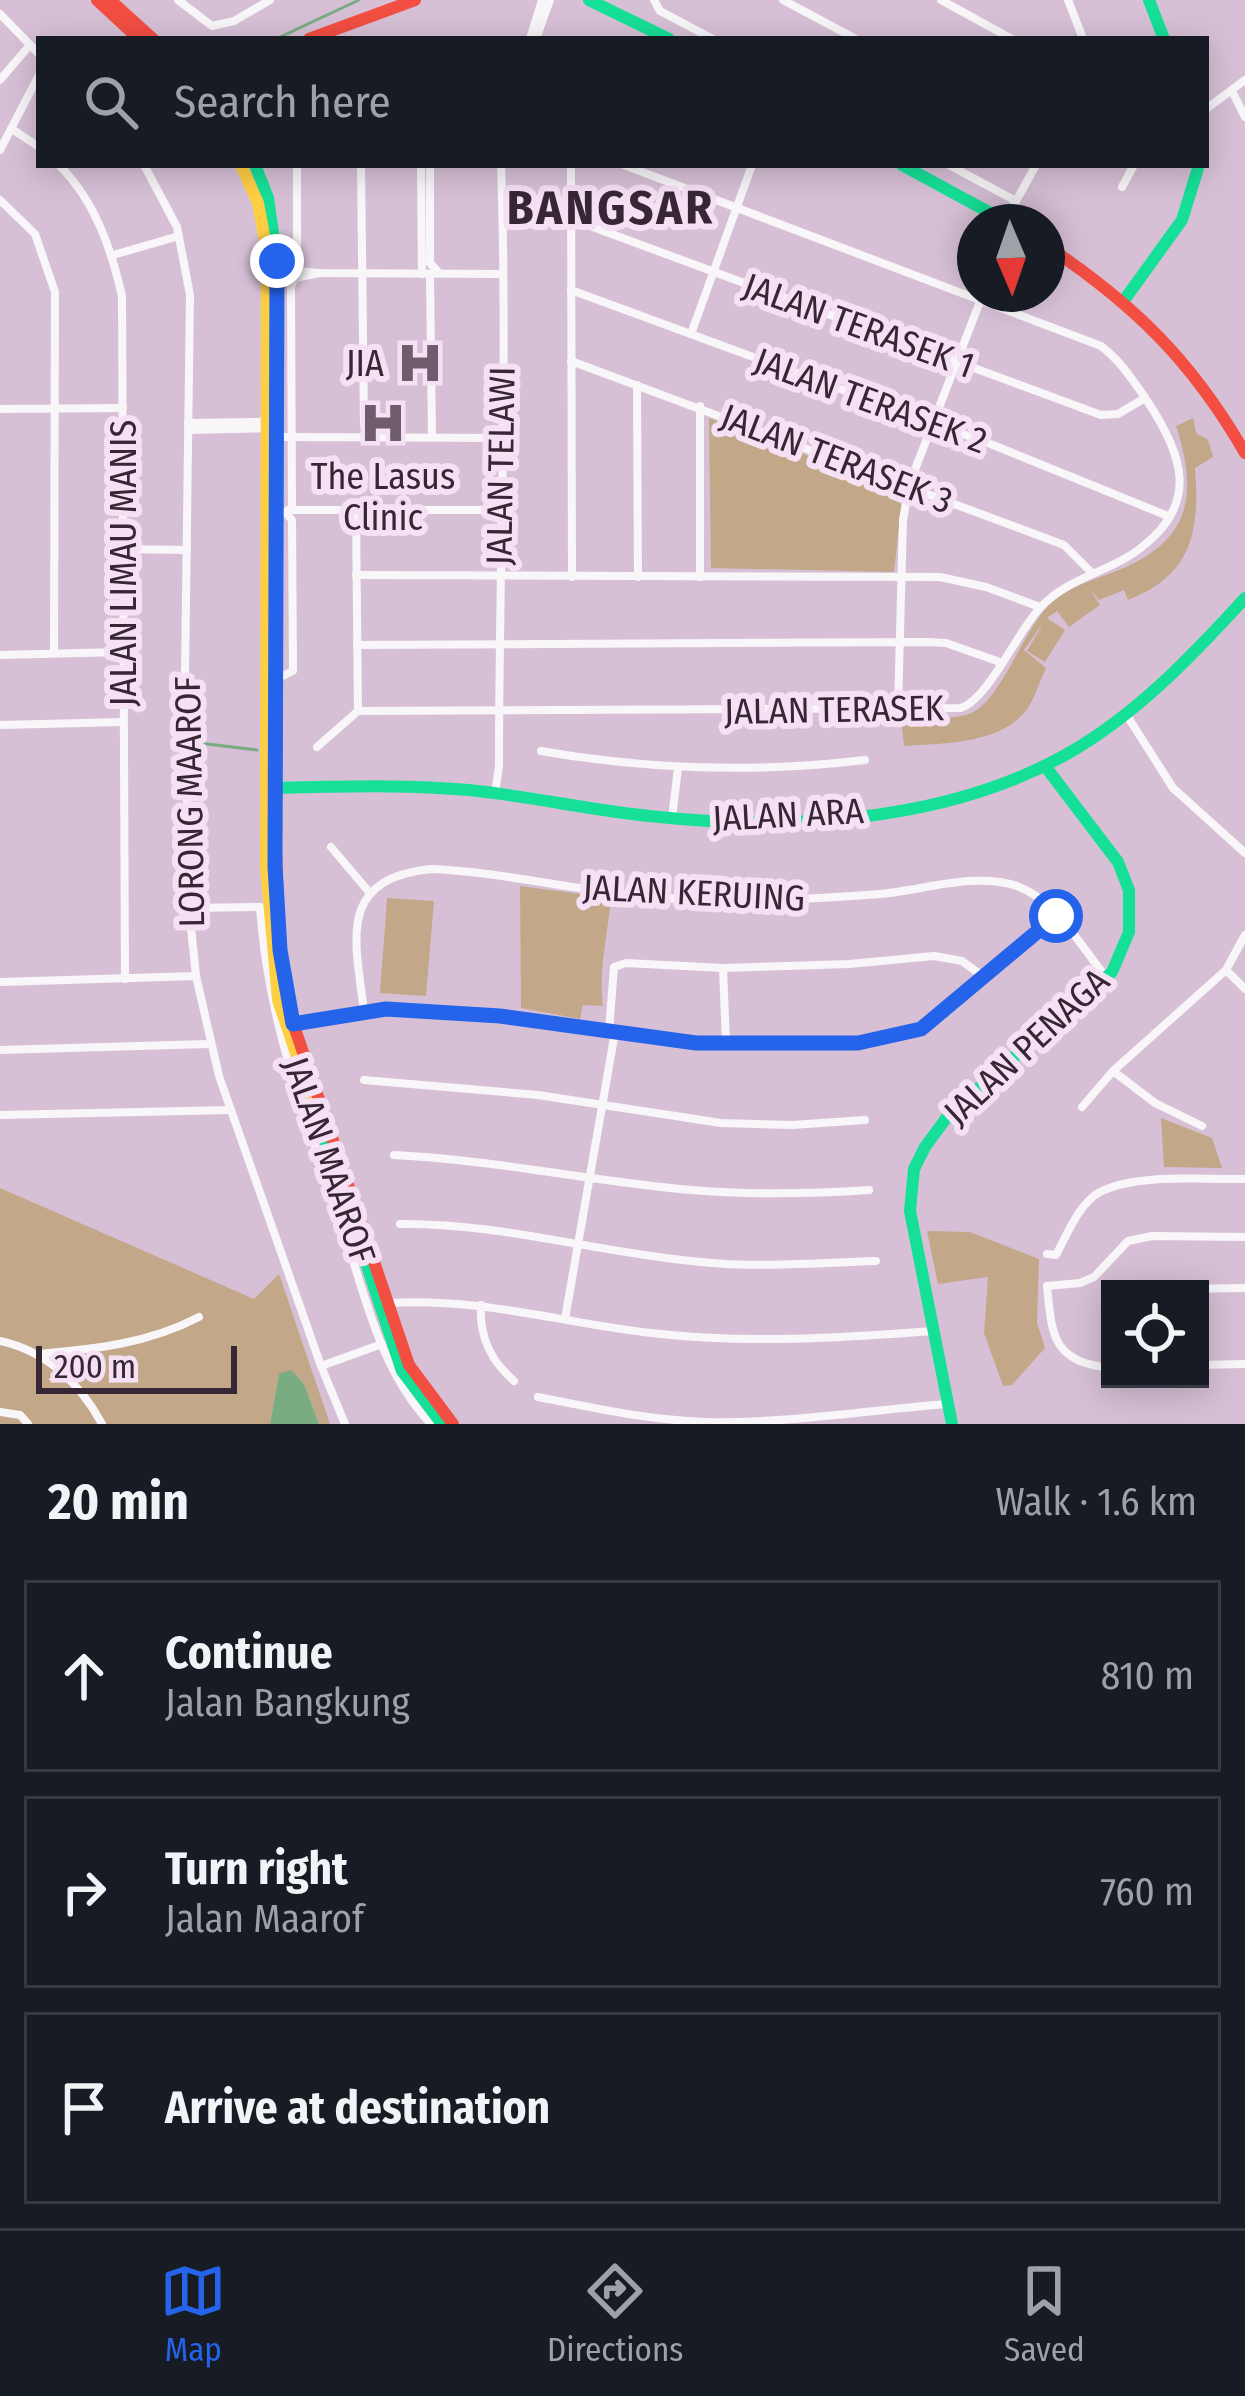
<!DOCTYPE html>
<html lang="en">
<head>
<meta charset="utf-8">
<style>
	body { margin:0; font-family:"Fira Sans Condensed",sans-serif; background:#242831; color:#f1f3f6 }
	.controls { position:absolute; right:36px; bottom:36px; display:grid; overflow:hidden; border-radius:0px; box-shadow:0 6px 30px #0003 }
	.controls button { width:108px; height:108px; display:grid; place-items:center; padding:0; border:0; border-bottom:3px solid #363941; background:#171b24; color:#f1f3f6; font:60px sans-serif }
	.compass { position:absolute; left:957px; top:204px; width:108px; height:108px; border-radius:50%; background:#171b24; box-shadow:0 6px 30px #0003; rotate:178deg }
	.scale { position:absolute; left:36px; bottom:30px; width:201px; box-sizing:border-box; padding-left:12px; border:6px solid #372736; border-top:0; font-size:33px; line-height:42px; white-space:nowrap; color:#372736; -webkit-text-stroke:9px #f5e0f4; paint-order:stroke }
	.stop { position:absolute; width:36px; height:36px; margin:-27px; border:9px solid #2563eb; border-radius:50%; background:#fff }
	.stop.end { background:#2563eb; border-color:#fff; box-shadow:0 3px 12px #0008 }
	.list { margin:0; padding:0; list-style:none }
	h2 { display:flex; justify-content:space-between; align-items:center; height:156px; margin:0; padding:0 48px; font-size:51px }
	h2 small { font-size:39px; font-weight:400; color:#9ea1a6 }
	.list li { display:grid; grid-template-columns:78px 1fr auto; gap:36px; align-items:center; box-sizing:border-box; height:192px; margin:0 24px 24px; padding:0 24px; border:3px solid #363941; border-radius:0px }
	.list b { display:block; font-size:45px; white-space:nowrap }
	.list p { margin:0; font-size:39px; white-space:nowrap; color:#9ea1a6 }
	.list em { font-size:39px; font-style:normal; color:#9ea1a6 }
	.icon { flex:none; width:66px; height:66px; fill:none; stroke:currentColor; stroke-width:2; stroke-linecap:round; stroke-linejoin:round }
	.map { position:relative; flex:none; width:1245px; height:1424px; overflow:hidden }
	.search { position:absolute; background:#171b24; box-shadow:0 6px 30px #0003; left:36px; right:36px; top:36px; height:132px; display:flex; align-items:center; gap:30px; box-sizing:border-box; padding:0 42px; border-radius:0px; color:#9ea1a6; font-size:45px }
	.sheet { height:804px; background:#171b24 }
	nav { display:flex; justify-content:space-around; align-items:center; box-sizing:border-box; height:168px; border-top:3px solid #363941; background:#171b24; font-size:33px; color:#9ea1a6 }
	nav a { display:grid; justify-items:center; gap:6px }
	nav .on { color:#2563eb }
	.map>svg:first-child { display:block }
	.green { fill:#c2a789 }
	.water { fill:#7aac82 }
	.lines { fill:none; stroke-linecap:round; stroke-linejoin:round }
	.stream { stroke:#7aac82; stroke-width:3 }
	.street { stroke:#f9f6f9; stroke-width:8 }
	.fast { stroke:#16e098; stroke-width:12 }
	.slow { stroke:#ffcf43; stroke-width:12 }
	.jam { stroke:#f24e42; stroke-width:12 }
	.route { stroke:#2563eb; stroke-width:15 }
	.labels { text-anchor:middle; stroke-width:12; stroke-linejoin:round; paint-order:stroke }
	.street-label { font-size:36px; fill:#372736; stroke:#f5e0f4 }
	.poi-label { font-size:36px; fill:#372736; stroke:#f5e0f4; text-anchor:end }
	.district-label { font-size:48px; font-weight:bold; letter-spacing:3px; fill:#372736; stroke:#f5e0f4 }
</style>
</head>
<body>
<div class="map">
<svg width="1245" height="1424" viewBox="0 0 1245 1424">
	<rect width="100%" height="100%" fill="#d7c0d6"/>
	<!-- green -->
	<g class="green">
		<polygon points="709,418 903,492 894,572 711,568"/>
		<path d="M1193,418L1196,433L1208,440L1213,457L1195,468C1200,532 1192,575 1128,600L1124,590L1099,600L1090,589L1100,605L1069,627L1057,611L1047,618L1065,630L1045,662L1027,651L1044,622L1024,650L1046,668C1039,682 1034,702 1024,713C996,745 942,743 904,746L901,717C921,717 946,720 966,715C1001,706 1023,626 1054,600C1075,583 1106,577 1130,565C1194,535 1196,487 1176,426Z"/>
		<path d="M520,886L611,898C608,934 598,971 603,1006L583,1005L580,1019L521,1008Z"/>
		<polygon points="387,898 434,901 426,996 380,993"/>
		<polygon points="1161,1118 1212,1138 1222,1168 1164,1167"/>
		<polygon points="0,1188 254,1299 279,1274 330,1424 319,1424 304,1384 279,1374 270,1424 0,1424"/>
		<polygon points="927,1231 970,1232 1039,1259 1037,1323 1045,1348 1012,1385 1003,1386 984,1333 988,1277 938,1284"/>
	</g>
	<!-- water -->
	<polygon class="water" points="291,1370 304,1384 319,1424 270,1424 279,1374"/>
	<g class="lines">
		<!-- stream -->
		<g class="stream">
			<polyline points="276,39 359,0"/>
			<polyline points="199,743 257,750"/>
		</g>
		<!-- street -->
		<g class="street">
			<polyline points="178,0 212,26 234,21 270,0"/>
			<polyline points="654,0 660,11 713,39"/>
			<polyline points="783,0 856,39"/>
			<polyline points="941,0 1012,39"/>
			<polyline points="1068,0 1082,36"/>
			<polyline points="0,14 39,54"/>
			<polyline points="530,39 542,0"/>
			<polyline points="536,39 550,0"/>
			<polyline points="0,80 30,45"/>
			<polyline points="1232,91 1245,117"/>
			<polyline points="1206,109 1245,80"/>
			<polyline points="12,129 39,147"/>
			<polyline points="0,150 39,75"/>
			<path d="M59,165C95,201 111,248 122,296L125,979"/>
			<polyline points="144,165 177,227 190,295 185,674 189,908 196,976 219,1076 321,1366 345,1424"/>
			<polyline points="361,165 364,424 369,437"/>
			<polyline points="421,165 422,274"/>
			<polyline points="430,165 430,263 439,273"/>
			<polyline points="571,165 572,577"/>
			<polyline points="949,165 1016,201"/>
			<polyline points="1122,187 1134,165"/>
			<polyline points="0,200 35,234 55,292 54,653"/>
			<polyline points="571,219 1101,415 1118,414 1145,398"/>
			<polyline points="1005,221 1036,165"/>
			<polyline points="113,255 179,236"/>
			<polyline points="278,262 291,270 319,273 502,274"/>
			<polyline points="297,270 297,165"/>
			<polyline points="430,274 432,437"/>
			<polyline points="571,290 993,445 1168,516"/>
			<polyline points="691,334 752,165"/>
			<polyline points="571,361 1064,545 1092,573"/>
			<polyline points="637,385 638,577"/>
			<polyline points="700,406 700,577"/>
			<polyline points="0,409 123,408"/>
			<polyline points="188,423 260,422 269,417"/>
			<polyline points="188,430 272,428"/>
			<polyline points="276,437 503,438"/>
			<polyline points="288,510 499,510"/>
			<polyline points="292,510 291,286 295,278 319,273"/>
			<polyline points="356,511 358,711"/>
			<polyline points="122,549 187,550"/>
			<polyline points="356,575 940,577 986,587 1040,607"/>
			<polyline points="357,645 928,642 946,643 1000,662"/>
			<polyline points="0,655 121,652"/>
			<polyline points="278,678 293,671 292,520 286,513"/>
			<polyline points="898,709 903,520 909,485 981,299"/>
			<polyline points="1126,714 1173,788 1245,853"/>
			<polyline points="0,725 123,722"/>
			<path d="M317,747L358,711L961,708C989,698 1017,632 1040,608C1068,577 1111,572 1142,547C1200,502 1182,454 1148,402C1134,382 1121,361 1101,346L624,165"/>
			<path d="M541,751C650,770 756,773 865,760"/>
			<path d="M495,793L499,766C499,566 508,366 501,165"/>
			<polyline points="672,818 678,768"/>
			<polyline points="331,847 369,892"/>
			<path d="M260,907C268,1023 305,1116 342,1225C364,1292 380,1371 431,1424"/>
			<polyline points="189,908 260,907"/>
			<polyline points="723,968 726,1042"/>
			<polyline points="1226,970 1245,989"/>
			<polyline points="0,982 196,976"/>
			<path d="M364,1011C355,939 337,879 431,869C504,872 577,891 650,897C726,903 804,900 880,894C924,890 974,872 1017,886C1055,899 1082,948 1106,977"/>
			<polyline points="294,1023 386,1009 500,1016 696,1043 858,1043 921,1029 1056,916"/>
			<polyline points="609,1031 614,967 626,963 723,968 849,964 934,956 962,961 984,977"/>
			<polyline points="0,1050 209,1044"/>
			<polyline points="1113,1071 1155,1103 1202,1126"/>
			<polyline points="364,1080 538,1095 721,1123 792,1125 865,1120"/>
			<polyline points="1082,1107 1113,1071 1226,970 1245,935"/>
			<polyline points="0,1115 231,1110"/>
			<path d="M394,1155C494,1160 591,1181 691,1190C751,1195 809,1194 869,1190"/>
			<path d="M400,1224C503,1223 599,1253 701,1262C759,1268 818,1263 876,1261"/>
			<path d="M1047,1254L1056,1255C1067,1235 1079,1203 1100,1192C1136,1173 1204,1180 1245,1179"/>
			<polyline points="1179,1289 1245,1288"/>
			<path d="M389,1303C478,1297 563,1323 651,1333C747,1344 839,1338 934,1331"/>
			<path d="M481,1305C479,1336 490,1360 514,1381"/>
			<polyline points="565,1319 615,1032"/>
			<path d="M0,1341C46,1351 80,1383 102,1424"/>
			<path d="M38,1354C95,1349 147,1344 199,1317"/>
			<polyline points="1200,1365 1245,1364"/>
			<polyline points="321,1366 382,1344"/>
			<path d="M1110,1368C1053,1361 1052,1338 1047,1286L1080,1283L1094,1277L1128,1241L1152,1236L1245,1237"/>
			<path d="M538,1397C593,1408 649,1420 705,1422C786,1424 867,1410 948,1404"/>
			<polyline points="0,1412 20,1415 28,1424"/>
		</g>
		<!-- fast -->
		<g class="fast">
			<polyline points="589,0 669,39"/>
			<polyline points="1149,0 1164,39"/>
			<polyline points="255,165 268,198 277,261 275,827"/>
			<polyline points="902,165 1007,222"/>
			<polyline points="1125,299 1182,220 1199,165"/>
			<path d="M268,788C335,787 402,784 469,790C529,796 589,810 649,816C786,831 945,823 1067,754C1136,715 1192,656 1245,598"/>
			<polyline points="316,1113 402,1371 442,1424"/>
			<polyline points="952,1424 910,1211 914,1169 925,1147 950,1113 1112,972 1129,932 1129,890 1118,862 1045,766"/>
		</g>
		<!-- slow -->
		<polyline class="slow" points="241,165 258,203 267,251 266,867 278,1000 316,1113"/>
		<!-- jam -->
		<g class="jam">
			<polyline points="97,0 139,39"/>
			<polyline points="110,0 153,39"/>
			<polyline points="309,39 415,0"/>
			<path d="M1047,246C1135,305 1192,361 1245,453"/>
			<polyline points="275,827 280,951 293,1023 409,1365 453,1424"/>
		</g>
	</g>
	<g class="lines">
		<!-- route -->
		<polyline class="route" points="277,261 275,866 280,950 293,1024 386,1009 500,1016 696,1043 858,1043 921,1029 1056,916"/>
	</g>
	<!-- icons -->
	<defs>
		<g id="hospital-bare" transform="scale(3.6)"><path d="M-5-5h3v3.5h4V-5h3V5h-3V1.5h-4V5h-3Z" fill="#6f5d6e" stroke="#f5e0f4" stroke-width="2.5" paint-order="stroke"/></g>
	</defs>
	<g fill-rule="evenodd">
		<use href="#hospital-bare" x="420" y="363"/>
		<use href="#hospital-bare" x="383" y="423"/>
	</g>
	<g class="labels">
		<!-- street labels -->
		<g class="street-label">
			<text transform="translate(859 325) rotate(20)" y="13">JALAN TERASEK 1</text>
			<text transform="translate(871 400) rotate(20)" y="13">JALAN TERASEK 2</text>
			<text transform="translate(837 458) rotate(21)" y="13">JALAN TERASEK 3</text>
			<text transform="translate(500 466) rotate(-89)" y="13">JALAN TELAWI</text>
			<text transform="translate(123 563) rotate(-90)" y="13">JALAN LIMAU MANIS</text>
			<text transform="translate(834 709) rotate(-1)" y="13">JALAN TERASEK</text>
			<text transform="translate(189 802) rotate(-91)" y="13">LORONG MAAROF</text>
			<text transform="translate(788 814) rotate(-3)" y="13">JALAN ARA</text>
			<text transform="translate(694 892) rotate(3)" y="13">JALAN KERUING</text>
			<text transform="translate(1026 1046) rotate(-43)" y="13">JALAN PENAGA</text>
			<text transform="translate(330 1160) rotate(71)" y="13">JALAN MAAROF</text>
		</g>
		<!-- poi labels -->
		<g class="poi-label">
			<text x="384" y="376">JIA</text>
			<text x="383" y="489" text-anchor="middle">The Lasus<tspan x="383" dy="41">Clinic</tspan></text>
		</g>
		<!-- district labels -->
		<g class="district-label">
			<text x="611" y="224">BANGSAR</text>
		</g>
	</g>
</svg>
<div class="controls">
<button><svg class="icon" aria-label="locate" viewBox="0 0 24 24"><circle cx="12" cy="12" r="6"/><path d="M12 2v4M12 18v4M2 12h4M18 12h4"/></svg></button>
</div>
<svg class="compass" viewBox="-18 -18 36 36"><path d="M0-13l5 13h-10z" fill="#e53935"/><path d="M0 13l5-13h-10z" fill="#9ea1a6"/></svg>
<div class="scale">200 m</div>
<div class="stop" style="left:1056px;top:916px"></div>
<div class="stop end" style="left:277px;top:261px"></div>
<div class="search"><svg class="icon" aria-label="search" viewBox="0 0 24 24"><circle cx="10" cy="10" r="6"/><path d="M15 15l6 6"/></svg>Search here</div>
</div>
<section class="sheet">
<h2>20 min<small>Walk · 1.6 km</small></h2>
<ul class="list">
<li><svg class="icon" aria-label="ahead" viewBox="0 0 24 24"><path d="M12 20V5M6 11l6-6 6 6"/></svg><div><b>Continue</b><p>Jalan Bangkung</p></div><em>810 m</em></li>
<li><svg class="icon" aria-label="right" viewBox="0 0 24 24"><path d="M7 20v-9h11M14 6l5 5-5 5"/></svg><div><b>Turn right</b><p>Jalan Maarof</p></div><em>760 m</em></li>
<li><svg class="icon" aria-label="arrive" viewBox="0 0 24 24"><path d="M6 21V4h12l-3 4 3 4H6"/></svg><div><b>Arrive at destination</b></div></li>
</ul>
</section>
<nav>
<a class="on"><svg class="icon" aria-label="map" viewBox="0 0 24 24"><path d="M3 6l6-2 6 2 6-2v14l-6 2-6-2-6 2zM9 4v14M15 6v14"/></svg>Map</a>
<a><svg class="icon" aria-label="directions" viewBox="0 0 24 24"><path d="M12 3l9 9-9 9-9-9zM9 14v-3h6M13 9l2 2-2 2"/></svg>Directions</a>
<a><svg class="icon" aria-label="saved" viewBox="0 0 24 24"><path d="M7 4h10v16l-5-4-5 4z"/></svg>Saved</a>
</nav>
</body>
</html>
